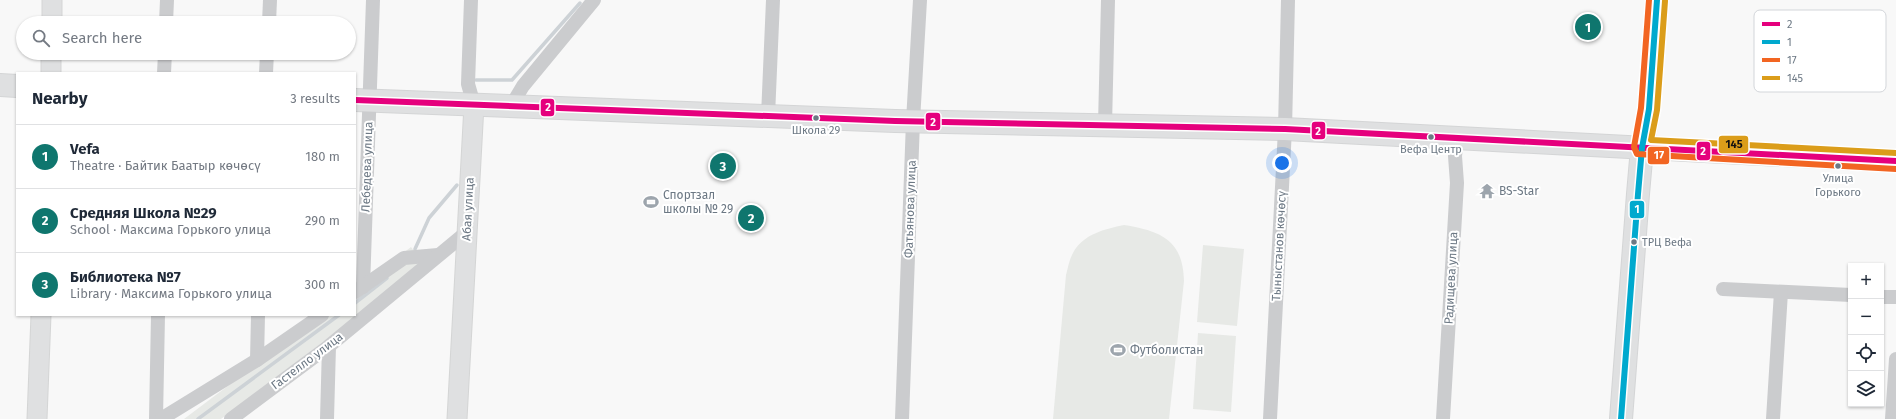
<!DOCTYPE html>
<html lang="en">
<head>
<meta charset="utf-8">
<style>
	body { margin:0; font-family:"Fira Sans",sans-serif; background:#f2f2f3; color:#1f2937 }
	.controls { position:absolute; right:12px; bottom:12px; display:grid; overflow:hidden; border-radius:0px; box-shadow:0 1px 3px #0004 }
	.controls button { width:36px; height:36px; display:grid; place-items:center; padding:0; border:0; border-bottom:1px solid #e0e1e3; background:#fff; color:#1f2937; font:20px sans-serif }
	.you { position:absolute; left:1282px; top:163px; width:14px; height:14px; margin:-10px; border:3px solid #fff; border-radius:50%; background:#1a73e8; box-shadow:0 0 0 6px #1a73e833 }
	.badge { display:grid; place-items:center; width:26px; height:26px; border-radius:50%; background:#0f766e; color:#fff; font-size:13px; font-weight:700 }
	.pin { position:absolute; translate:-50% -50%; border:2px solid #fff; box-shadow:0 1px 4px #0006 }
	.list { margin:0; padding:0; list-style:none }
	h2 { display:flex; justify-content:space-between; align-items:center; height:52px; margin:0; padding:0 16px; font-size:17px }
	h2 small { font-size:13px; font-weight:400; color:#747a83 }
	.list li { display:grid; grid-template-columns:26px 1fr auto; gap:12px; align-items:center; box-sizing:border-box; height:64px; padding:0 16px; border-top:1px solid #e0e1e3 }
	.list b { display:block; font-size:15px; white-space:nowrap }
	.list p { margin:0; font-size:13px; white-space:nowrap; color:#747a83 }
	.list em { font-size:13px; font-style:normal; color:#747a83 }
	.icon { flex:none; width:22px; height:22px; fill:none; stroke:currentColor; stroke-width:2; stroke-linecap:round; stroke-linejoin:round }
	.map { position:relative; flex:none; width:1896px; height:419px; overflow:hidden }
	.search { position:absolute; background:#fff; box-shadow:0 1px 3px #0004; left:16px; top:16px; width:340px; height:44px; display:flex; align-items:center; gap:10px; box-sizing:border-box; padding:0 14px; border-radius:22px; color:#747a83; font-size:15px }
	.panel { position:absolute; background:#fff; box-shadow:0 1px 3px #0004; left:16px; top:72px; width:340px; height:244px; border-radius:0px }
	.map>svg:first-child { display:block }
	.green { fill:#e7e9e6 }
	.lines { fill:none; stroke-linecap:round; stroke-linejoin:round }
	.stream { stroke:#cdd2d6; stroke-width:3.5 }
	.secondary-casing { stroke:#d4d5d5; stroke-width:21 }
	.primary-casing { stroke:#d4d5d6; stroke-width:24 }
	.street { stroke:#cbccce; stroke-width:14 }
	.secondary { stroke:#dfe0e1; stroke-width:19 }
	.primary { stroke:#dfe0e1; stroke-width:22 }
	.bus-1-casing { stroke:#fff; stroke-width:9 }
	.bus-2-casing { stroke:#fff; stroke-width:9 }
	.bus-3-casing { stroke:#fff; stroke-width:9 }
	.bus-4-casing { stroke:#fff; stroke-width:9 }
	.bus-1 { stroke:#e5007d; stroke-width:6 }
	.bus-2 { stroke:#00a9ce; stroke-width:6 }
	.bus-3 { stroke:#f26522; stroke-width:6 }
	.bus-4 { stroke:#db9d1a; stroke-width:6 }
	.bus-dot { fill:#6c7884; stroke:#fff; stroke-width:1.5 }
	.labels { text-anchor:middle; stroke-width:4; stroke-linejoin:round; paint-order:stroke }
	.bus-label { font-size:11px; fill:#6c7884; stroke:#fff }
	.street-label { font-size:12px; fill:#6c7884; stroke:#fff }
	.poi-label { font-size:12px; fill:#6c7884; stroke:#fff; text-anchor:start }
	.key { fill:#fff; stroke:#d3d6da; stroke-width:1 }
	.key-label { font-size:11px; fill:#6c7884 }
	.line-badge { stroke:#fff; stroke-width:1.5 }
	.badge-label { font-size:11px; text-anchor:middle; font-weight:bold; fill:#fff }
	.pale-badge-label { font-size:11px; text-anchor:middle; font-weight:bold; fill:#111 }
</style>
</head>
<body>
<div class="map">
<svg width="1896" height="419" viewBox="0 0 1896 419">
	<rect width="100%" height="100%" fill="#f8f8f8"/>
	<!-- green -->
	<g class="green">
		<path d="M1124,225C1161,231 1183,240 1184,281L1169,419H1053L1066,275C1068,268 1069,260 1073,253C1083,234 1105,229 1124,225Z"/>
		<polygon points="1203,245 1244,249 1237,326 1197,322"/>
		<polygon points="411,247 425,265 221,419 184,419 322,315 355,315 355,290"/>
		<polygon points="1198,333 1236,336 1231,412 1193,409"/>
	</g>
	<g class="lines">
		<!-- stream -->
		<g class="stream">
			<polyline points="476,80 512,80 580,3"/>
			<polyline points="415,249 429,218 457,185"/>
			<polyline points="355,303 387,278"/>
			<polyline points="198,419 339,315"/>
		</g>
		<!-- secondary casing -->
		<g class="secondary-casing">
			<g id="secondary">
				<polyline points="52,23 52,0"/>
				<polyline points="51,73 51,53"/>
				<polyline points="37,419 41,315"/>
				<polyline points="457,419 474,105"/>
			</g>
		</g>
		<!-- primary casing -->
		<g class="primary-casing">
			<g id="primary">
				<polyline points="0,85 17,86"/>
				<polyline points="355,100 895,121 1285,129 1896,161"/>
				<polyline points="1621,419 1638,194 1642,148 1649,109 1657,0"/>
			</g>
		</g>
		<!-- street -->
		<g class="street">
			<polyline points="471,0 468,84 474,105"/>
			<polyline points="166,23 167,0"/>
			<polyline points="269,23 270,0"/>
			<polyline points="164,73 165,53"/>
			<polyline points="266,73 267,53"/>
			<polyline points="511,106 523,86 594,0"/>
			<polyline points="768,116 773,0"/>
			<polyline points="1105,125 1108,0"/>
			<polyline points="363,287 373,0"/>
			<polyline points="1723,289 1851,295"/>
			<polyline points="355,292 404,258 438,255"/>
			<polyline points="1881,297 1896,297"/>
			<polyline points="257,360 258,315"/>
			<polyline points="156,419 158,315"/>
			<polyline points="161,419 257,360 322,315"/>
			<polyline points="231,419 329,346 467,232"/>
			<polyline points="327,419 329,346"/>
			<polyline points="902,419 913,121 920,0"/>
			<polyline points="1270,419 1285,129 1288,0"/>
			<polyline points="1443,419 1457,183 1455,156 1457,138"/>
			<polyline points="1773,419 1781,292"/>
			<polyline points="1892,419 1896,359"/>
		</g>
		<!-- secondary -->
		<use href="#secondary" class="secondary"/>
		<!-- primary -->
		<use href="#primary" class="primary"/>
		<!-- bus-1 casing -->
		<g class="bus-1-casing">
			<polyline id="bus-1" points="355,100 895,121 1285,129 1896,161"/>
		</g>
		<!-- bus-2 casing -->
		<g class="bus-2-casing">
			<polyline id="bus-2" points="1621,419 1638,194 1642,148 1649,109 1657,0"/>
		</g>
		<!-- bus-3 casing -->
		<g class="bus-3-casing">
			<polyline id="bus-3" points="1649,0 1641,108 1634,147 1637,154 1896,169"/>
		</g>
		<!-- bus-4 casing -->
		<g class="bus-4-casing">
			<polyline id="bus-4" points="1665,1 1657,110 1651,140 1896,153"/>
		</g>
		<!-- bus-1 -->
		<use href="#bus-1" class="bus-1"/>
		<!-- bus-2 -->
		<use href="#bus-2" class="bus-2"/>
		<!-- bus-3 -->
		<use href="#bus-3" class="bus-3"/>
		<!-- bus-4 -->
		<use href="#bus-4" class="bus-4"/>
	</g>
	<!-- icons -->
	<defs>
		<g id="temple-bare" transform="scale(1.2)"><path d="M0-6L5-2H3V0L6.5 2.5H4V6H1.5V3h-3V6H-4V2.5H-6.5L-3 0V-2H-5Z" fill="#9da5ad" stroke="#fff" stroke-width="2.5" paint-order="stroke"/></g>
		<g id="stadium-bare" transform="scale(1.2)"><path d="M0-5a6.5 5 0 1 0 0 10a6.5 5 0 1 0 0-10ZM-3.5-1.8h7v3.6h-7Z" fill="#9da5ad" stroke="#fff" stroke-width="2.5" paint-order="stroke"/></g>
	</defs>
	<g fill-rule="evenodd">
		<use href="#temple-bare" x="1487" y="191"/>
		<use href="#stadium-bare" x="651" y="202"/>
		<use href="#stadium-bare" x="1118" y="350"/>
	</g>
	<!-- markers -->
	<g class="bus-dot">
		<circle cx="816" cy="118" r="3.5"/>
		<circle cx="1431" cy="137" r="3.5"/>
		<circle cx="1838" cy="166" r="3.5"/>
		<circle cx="1634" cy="242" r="3.5"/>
	</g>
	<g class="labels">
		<!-- bus labels -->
		<g class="bus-label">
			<text x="816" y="134">Школа 29</text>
			<text x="1431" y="153">Вефа Центр</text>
			<text x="1838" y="182">Улица<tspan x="1838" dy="14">Горького</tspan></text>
			<text x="1642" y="246" text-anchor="start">ТРЦ Вефа</text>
		</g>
		<!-- street labels -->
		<g class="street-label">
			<text transform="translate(367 167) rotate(-88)" y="4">Лебедева улица</text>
			<text transform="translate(468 209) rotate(-87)" y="4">Абая улица</text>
			<text transform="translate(910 209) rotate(-88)" y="4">Фатьянова улица</text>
			<text transform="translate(1279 246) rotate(-87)" y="4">Тыныстанов көчөсү</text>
			<text transform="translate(1451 278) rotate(-87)" y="4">Радищева улица</text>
			<text transform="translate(307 361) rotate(-37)" y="4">Гастелло улица</text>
		</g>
		<!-- poi labels -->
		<g class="poi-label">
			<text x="1499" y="195">BS-Star</text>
			<text x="663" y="199">Спортзал<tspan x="663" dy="14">школы № 29</tspan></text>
			<text x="1130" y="354">Футболистан</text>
		</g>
	</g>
	<!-- legend -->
	<rect x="1754" y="10" width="132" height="82" rx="6" class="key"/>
	<rect x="1762" y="22" width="18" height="4" fill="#e5007d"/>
	<rect x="1762" y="40" width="18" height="4" fill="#00a9ce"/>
	<rect x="1762" y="58" width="18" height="4" fill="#f26522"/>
	<rect x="1762" y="76" width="18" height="4" fill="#db9d1a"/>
	<g class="key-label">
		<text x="1787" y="28">2</text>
		<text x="1787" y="46">1</text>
		<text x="1787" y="64">17</text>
		<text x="1787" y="82">145</text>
	</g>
	<g class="line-badge">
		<rect x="540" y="98" width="15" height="19" rx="4" fill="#e5007d"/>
		<rect x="925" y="112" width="16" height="19" rx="4" fill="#e5007d"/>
		<rect x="1311" y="121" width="15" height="19" rx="4" fill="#e5007d"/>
		<rect x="1718" y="135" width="31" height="19" rx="4" fill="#db9d1a"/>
		<rect x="1696" y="141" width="15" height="20" rx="4" fill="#e5007d"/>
		<rect x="1647" y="146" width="23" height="19" rx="4" fill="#f26522"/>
		<rect x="1629" y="200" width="16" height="19" rx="4" fill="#00a9ce"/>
	</g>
	<g class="badge-label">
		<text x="548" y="111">2</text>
		<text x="933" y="126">2</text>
		<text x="1318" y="135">2</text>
		<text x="1703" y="155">2</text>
		<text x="1659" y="159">17</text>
		<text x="1637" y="213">1</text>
	</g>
	<g class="pale-badge-label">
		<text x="1734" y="148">145</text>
	</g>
</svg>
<div class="controls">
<button>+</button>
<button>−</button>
<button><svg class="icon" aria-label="locate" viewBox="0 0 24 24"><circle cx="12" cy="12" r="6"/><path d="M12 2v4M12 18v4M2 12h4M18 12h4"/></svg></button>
<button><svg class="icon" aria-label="layers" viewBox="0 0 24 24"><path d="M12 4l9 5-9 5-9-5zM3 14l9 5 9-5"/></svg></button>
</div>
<div class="you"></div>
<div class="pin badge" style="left:1588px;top:27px">1</div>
<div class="pin badge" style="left:751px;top:218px">2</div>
<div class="pin badge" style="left:723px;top:166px">3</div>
<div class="search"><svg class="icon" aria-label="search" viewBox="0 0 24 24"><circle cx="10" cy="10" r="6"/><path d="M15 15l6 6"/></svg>Search here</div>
<section class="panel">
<h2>Nearby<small>3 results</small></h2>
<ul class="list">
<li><span class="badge">1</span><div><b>Vefa</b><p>Theatre · Байтик Баатыр көчөсү</p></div><em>180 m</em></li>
<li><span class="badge">2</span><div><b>Средняя Школа №29</b><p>School · Максима Горького улица</p></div><em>290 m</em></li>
<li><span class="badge">3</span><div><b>Библиотека №7</b><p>Library · Максима Горького улица</p></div><em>300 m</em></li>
</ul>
</section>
</div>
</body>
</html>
